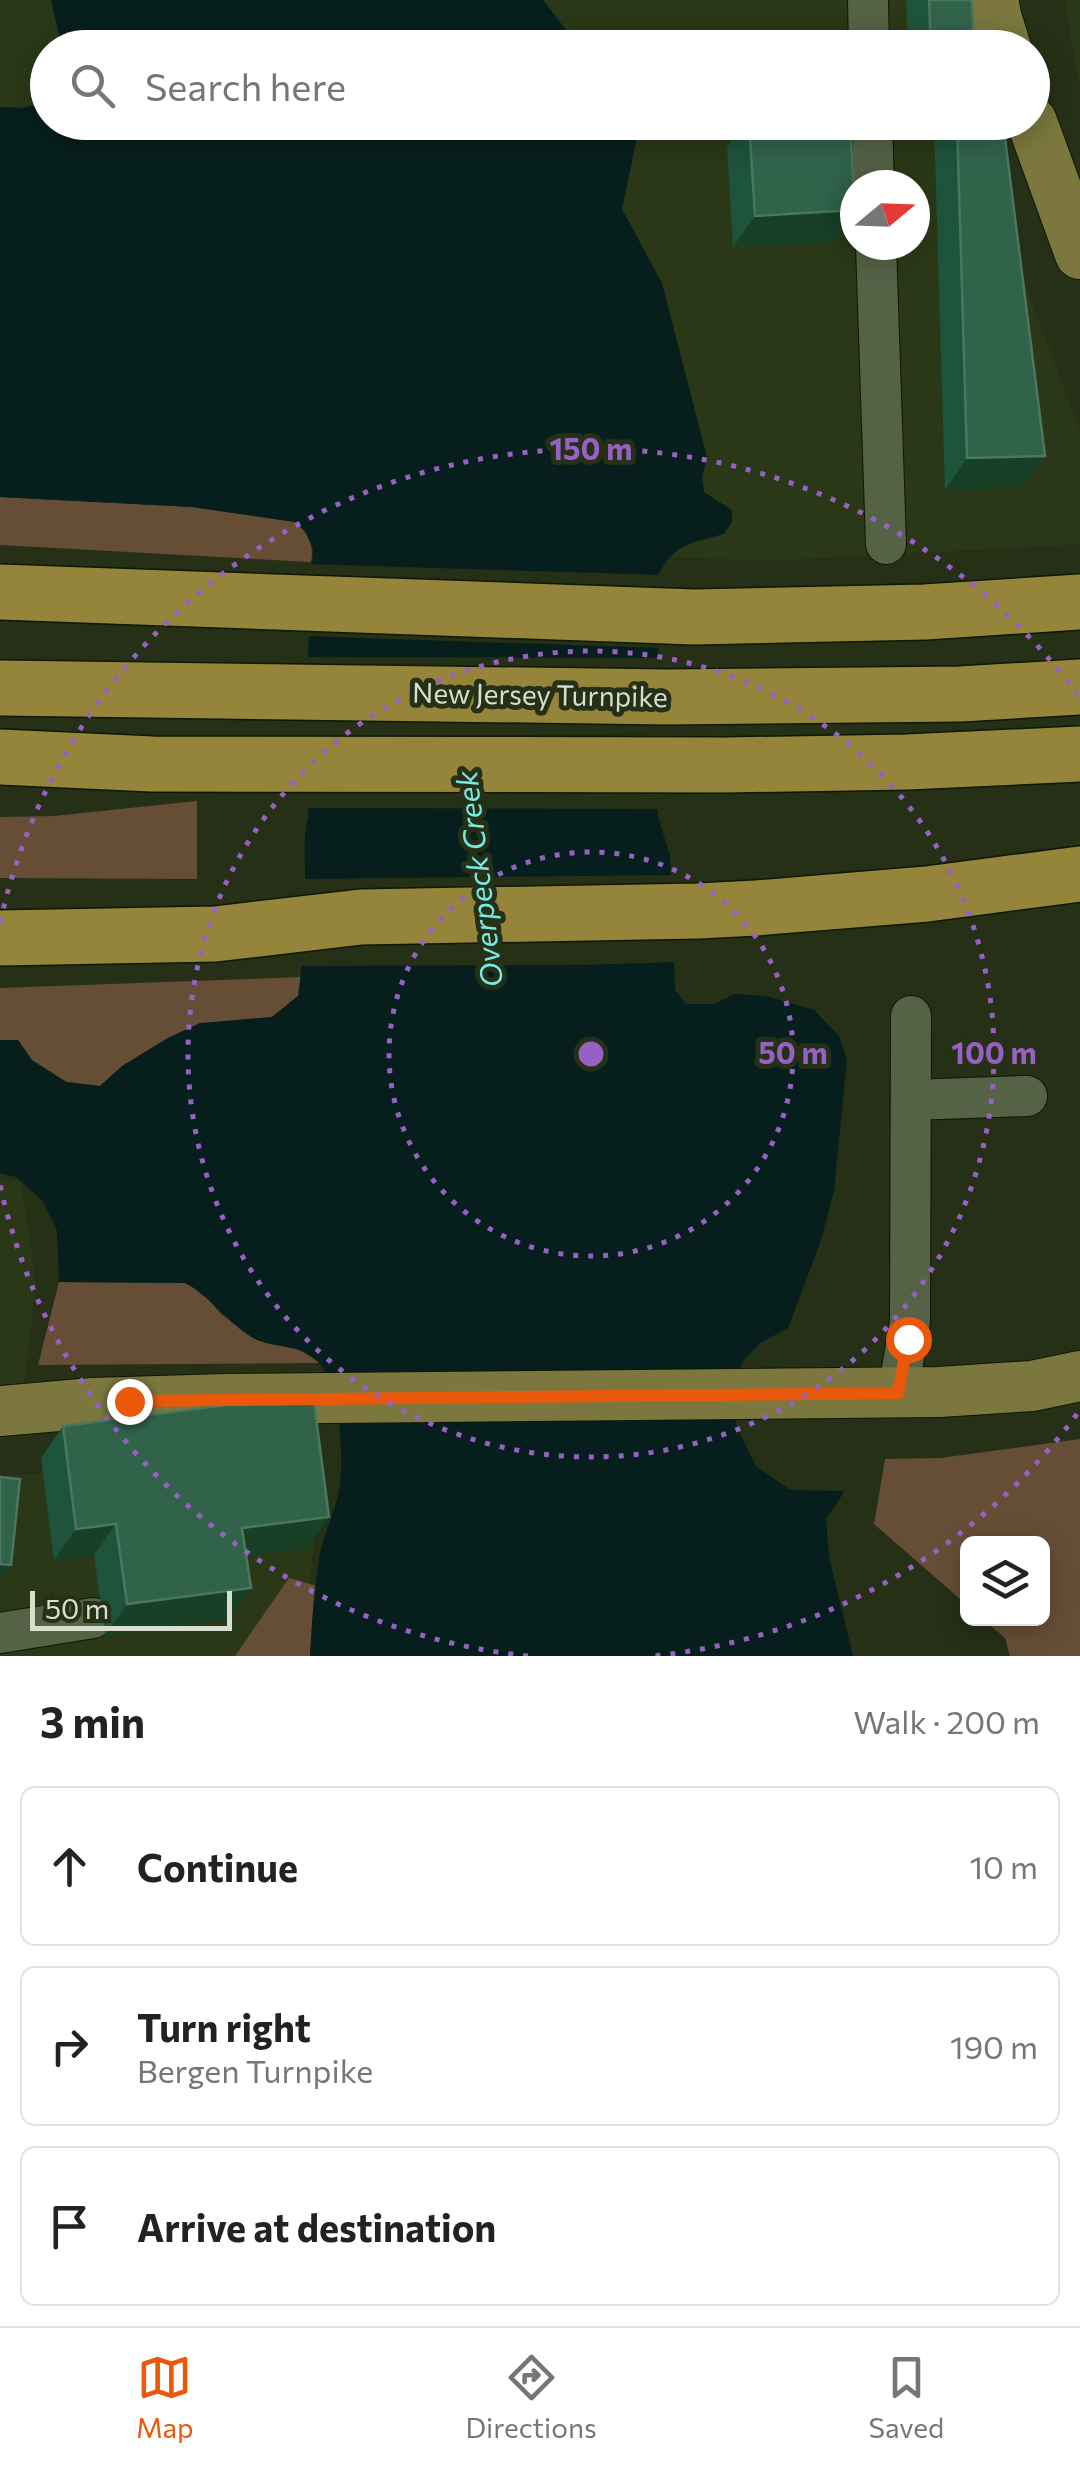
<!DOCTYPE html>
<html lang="en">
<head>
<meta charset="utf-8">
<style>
	body { margin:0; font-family:Commissioner,sans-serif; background:#f6f6f6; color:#222 }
	.controls { position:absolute; right:30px; bottom:30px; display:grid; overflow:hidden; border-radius:15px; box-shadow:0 5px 25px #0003 }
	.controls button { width:90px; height:90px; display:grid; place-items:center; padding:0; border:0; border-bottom:2px solid #e0e0e0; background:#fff; color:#222; font:50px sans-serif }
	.compass { position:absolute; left:840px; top:170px; width:90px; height:90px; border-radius:50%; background:#fff; box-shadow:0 5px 25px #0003; rotate:71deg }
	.scale { position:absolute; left:30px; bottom:25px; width:202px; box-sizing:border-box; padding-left:10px; border:5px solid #d7dece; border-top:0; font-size:28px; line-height:35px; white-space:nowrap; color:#d7dece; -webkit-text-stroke:8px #253016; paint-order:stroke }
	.stop { position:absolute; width:30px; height:30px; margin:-22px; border:8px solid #ea580c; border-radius:50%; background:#fff }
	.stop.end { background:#ea580c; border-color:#fff; box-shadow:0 2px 10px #0008 }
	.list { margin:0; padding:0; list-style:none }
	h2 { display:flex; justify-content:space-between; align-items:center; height:130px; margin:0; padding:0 40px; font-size:42px }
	h2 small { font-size:32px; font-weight:400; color:#767676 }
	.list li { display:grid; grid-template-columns:65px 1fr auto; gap:30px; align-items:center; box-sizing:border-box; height:160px; margin:0 20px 20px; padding:0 20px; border:2px solid #e0e0e0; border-radius:15px }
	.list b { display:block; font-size:38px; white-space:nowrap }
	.list p { margin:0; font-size:32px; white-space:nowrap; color:#767676 }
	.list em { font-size:32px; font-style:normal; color:#767676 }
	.icon { flex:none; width:55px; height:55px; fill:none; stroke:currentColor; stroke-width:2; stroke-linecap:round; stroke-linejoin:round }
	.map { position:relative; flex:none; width:1080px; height:1656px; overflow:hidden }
	.search { position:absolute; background:#fff; box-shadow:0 5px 25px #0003; left:30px; right:30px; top:30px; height:110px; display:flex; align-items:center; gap:25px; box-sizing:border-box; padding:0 35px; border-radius:55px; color:#767676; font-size:38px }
	.sheet { height:670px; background:#fff }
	nav { display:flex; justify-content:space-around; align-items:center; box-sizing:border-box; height:140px; border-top:2px solid #e0e0e0; background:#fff; font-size:28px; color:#767676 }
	nav a { display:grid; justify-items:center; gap:5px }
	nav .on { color:#ea580c }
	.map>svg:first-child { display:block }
	.built { fill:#2a3817; fill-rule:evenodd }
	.green { fill:#664e36 }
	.water { fill:#061f1d }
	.pier { fill:#253016 }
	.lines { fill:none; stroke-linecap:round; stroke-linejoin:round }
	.minor-casing { stroke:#0e1801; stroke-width:42 }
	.major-casing { stroke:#0e1801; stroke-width:52 }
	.highway-casing { stroke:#0e1801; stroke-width:58 }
	.minor { stroke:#556246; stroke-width:40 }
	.major { stroke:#7b773f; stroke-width:50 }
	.highway { stroke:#95853a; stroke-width:55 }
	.wall { fill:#1d543b }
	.shaded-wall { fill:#184026 }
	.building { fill:#31634b; stroke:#4b765f; stroke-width:2.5 }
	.route { stroke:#ea580c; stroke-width:12 }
	.ring { fill:none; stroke:#9761c4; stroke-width:5; stroke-dasharray:5 10 }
	.labels { text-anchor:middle; stroke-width:10; stroke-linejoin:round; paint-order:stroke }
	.street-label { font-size:28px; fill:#d7dece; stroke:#253016 }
	.water-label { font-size:30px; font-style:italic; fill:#77e9e3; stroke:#253016 }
	.centre { fill:#9761c4; stroke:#253016; stroke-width:5 }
	.ring-label { font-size:30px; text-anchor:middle; font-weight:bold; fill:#9761c4; stroke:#253016; stroke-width:10; stroke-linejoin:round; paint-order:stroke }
</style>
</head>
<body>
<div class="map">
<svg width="1080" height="1656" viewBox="0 0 1080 1656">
	<rect width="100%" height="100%" fill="#253016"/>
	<!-- built -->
	<g class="built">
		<polygon points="0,0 51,0 62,47 48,48 47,103 21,108 0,107"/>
		<polygon points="543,0 940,0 948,47 579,47"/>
		<polygon points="1065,0 1080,0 1080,82 1077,73"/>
		<path d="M636,123H965L1080,430V544L769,561L668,557L688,544L724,534L704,492L702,477L707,457L622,209L639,127ZM855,185H915V245H855Z"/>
		<polygon points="0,1179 21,1181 36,1283 24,1387 0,1385"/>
		<polygon points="321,1464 303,1656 0,1656 0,1476 174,1465"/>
	</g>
	<!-- green -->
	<g class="green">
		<path d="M0,497L192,507L295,522C309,534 314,544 311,562L0,545Z"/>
		<polygon points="197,801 197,879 0,878 0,817 54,816"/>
		<polygon points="301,977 298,996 272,1017 200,1024 168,1038 123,1066 100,1086 67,1082 31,1060 18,1040 0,1040 0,988"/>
		<polygon points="59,1282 185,1283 201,1291 221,1314 258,1340 297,1348 320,1363 38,1365"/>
		<polygon points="1080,1439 1080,1656 1010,1656 1005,1638 983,1619 1042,1618 1042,1544 968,1544 967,1605 874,1524 885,1459 940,1458"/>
		<polygon points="289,1578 317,1586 310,1656 235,1656"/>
	</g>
	<!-- water -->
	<g class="water">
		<polygon points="51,0 543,0 579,47 62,47"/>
		<path d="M47,103L48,122L636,123L639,127L622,209L662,283L707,457L702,477L704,492L732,510V522L724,534C691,543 675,543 658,575V816L670,856L675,990L686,1004H714L735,994L766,996L814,1010L839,1036L847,1060L834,1191L820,1243L788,1328L760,1343L744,1360L735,1380L734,1403L737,1428L756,1466L790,1490L845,1491L826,1519L829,1557L853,1656H310C312,1621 314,1583 321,1549C326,1527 338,1506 340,1483C344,1454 339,1387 320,1364C304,1344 278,1349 257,1340C229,1326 212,1297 185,1283L59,1282L57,1231L43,1201L16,1177L0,1173V1040H18L32,1060L66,1082L100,1086L122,1066L168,1038L200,1023L272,1017L298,996C304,956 305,914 305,874C305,851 303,841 308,818V653L313,549L305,531L295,522L192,507L0,497V107L21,108Z"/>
	</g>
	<!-- pier -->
	<g class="pier">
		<polygon points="306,564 664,575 663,648 303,636"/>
		<polygon points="306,657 663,658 663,809 306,808"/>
		<polygon points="676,875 679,962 581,965 297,966 300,879"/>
	</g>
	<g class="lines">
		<!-- minor casing -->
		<g class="minor-casing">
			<g id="minor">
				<polyline points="868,0 869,48"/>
				<polyline points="872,122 874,185"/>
				<polyline points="876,245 886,544"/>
				<polyline points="912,1100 1027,1096"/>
				<polyline points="898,1393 910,1321 911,1016"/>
				<polyline points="0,1633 93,1618"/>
			</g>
		</g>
		<!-- major casing -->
		<g class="major-casing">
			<g id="major">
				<polyline points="993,0 997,19 1006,48"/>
				<polyline points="1032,122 1080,254"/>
				<polyline points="0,1411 93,1403 225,1399 939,1392 1032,1386 1080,1376"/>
			</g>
		</g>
		<!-- highway casing -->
		<g class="highway-casing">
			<g id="highway">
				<polyline points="0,592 694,617 925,612 1080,602"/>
				<polyline points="0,688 667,697 960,694 1080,687"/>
				<polyline points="0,757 152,764 726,765 907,762 1080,754"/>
				<polyline points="0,938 215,934 361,917 698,911 756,908 927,894 1080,874"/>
			</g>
		</g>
		<!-- minor -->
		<use href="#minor" class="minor"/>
		<!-- major -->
		<use href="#major" class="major"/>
		<!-- highway -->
		<use href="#highway" class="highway"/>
	</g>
	<!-- wall -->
	<g class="wall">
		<polygon points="906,0 972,0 974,48 908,48"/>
		<polygon points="744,122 850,122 855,210 833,242 733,247 727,148"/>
		<polygon points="934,122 1003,122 1023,487 945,490"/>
		<polygon points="63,1426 329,1517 307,1548 246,1556 229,1619 105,1635 94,1555 54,1560 41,1458"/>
	</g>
	<!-- shaded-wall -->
	<g class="shaded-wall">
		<polygon points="855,210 833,242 733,247 755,216"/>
		<polygon points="1045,456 1023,487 945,490 967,458"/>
		<polygon points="329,1517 307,1548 221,1560 242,1528"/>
		<polygon points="116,1524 94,1555 54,1560 76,1529"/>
		<polygon points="0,1564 11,1565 0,1580"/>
		<polygon points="251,1588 229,1619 105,1635 127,1604"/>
	</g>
	<!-- building -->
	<g class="building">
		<polygon points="929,0 972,0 974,48 931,48"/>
		<polygon points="749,122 850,122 855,210 755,216"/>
		<polygon points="957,122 1003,122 1045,456 967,458"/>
		<polygon points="313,1394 329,1517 242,1528 251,1588 127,1604 116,1524 76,1529 63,1426"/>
		<polygon points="0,1477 20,1479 11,1565 0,1564"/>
	</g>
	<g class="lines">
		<!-- route -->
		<polyline class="route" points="129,1401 898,1393 908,1339"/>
	</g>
	<!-- distance rings -->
	<g class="ring">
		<circle cx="591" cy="1054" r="202"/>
		<circle cx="591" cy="1054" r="403"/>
		<path d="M1077 1414A605 605 0 0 1 654 1656M528 1656A605 605 0 0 1 0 1185M0 923A605 605 0 0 1 1077 694"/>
	</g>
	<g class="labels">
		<!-- street labels -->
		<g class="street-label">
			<text transform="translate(540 695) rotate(1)" y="10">New Jersey Turnpike</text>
		</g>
		<!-- water labels -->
		<g class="water-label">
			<text transform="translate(480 879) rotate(-97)" y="10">Overpeck Creek</text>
		</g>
	</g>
	<circle cx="591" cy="1054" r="15" class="centre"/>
	<g class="ring-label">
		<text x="591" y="460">150 m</text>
		<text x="793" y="1064">50 m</text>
		<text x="994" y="1064">100 m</text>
	</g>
</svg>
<div class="controls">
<button><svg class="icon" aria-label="layers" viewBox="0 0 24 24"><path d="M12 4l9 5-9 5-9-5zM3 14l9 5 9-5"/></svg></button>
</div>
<svg class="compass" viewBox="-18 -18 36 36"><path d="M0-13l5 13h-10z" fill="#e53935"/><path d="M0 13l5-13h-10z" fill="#767676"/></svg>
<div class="scale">50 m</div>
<div class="stop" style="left:908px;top:1339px"></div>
<div class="stop end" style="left:129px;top:1401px"></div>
<div class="search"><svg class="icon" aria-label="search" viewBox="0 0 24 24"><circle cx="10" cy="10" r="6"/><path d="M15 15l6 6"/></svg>Search here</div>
</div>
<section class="sheet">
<h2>3 min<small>Walk · 200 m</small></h2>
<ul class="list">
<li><svg class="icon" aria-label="ahead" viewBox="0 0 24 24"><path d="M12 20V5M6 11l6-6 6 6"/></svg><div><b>Continue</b></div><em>10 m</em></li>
<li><svg class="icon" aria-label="right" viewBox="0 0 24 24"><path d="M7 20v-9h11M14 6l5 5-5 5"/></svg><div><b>Turn right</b><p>Bergen Turnpike</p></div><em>190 m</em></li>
<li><svg class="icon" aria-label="arrive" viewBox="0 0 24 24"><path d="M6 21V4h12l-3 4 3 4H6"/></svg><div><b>Arrive at destination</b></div></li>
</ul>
</section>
<nav>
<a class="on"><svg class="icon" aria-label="map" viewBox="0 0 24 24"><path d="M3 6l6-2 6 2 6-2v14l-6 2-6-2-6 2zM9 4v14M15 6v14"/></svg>Map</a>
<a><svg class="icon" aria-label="directions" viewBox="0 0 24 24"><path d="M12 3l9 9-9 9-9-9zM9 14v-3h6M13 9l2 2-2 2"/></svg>Directions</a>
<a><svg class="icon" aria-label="saved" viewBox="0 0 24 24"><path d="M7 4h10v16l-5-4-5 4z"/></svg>Saved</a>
</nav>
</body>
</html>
